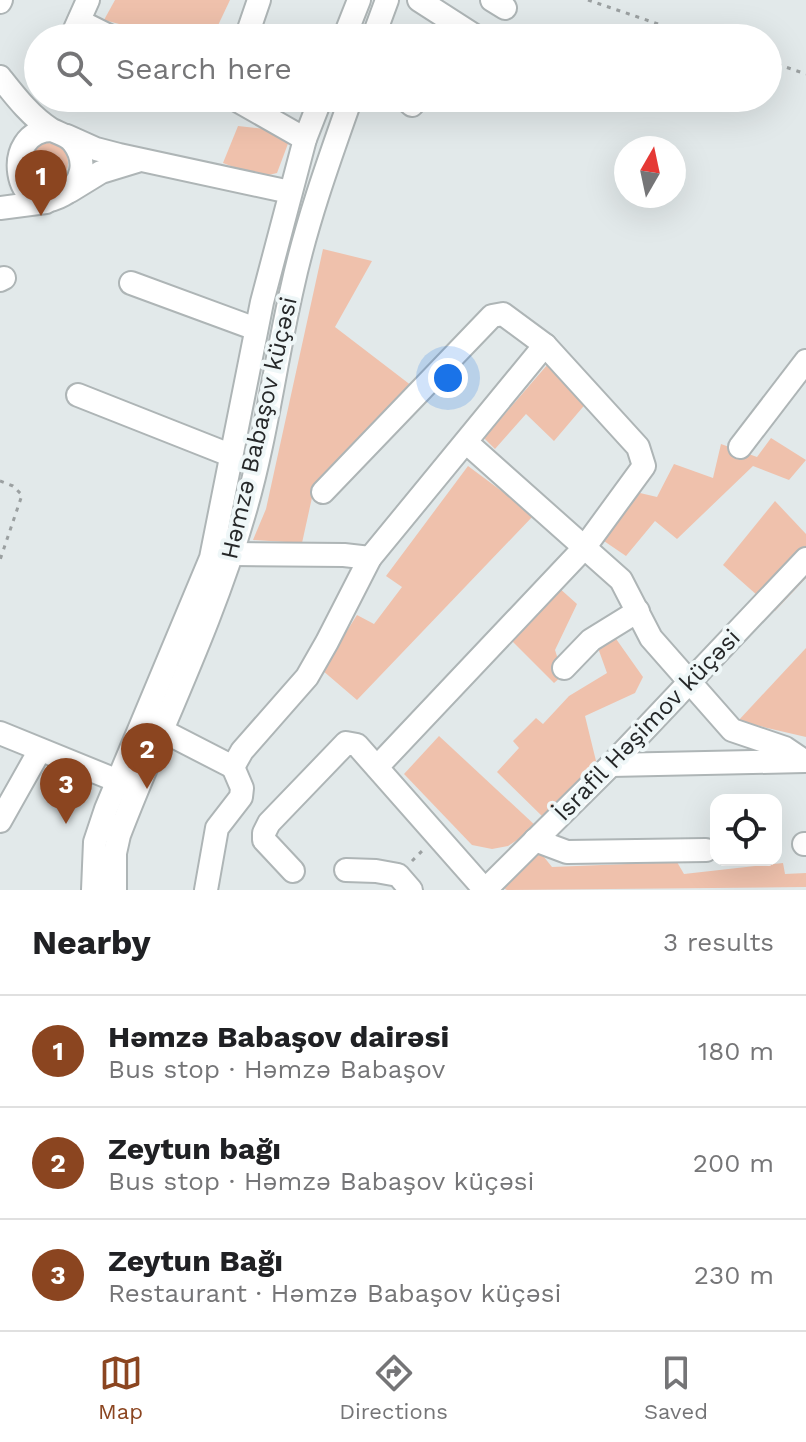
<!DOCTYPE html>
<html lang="en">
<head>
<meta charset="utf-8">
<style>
	body { margin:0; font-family:"Work Sans",sans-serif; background:#f2f2f2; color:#202124 }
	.controls { position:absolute; right:24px; bottom:24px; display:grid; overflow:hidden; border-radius:16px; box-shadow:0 8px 32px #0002 }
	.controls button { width:72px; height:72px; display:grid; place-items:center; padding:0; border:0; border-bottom:2px solid #e0e0e0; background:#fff; color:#202124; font:40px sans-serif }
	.compass { position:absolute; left:614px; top:136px; width:72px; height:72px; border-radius:50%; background:#fff; box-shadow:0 8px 32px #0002; rotate:9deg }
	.you { position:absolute; left:448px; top:378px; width:28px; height:28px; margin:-20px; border:6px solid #fff; border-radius:50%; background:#1a73e8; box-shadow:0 0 0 12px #1a73e833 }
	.badge { display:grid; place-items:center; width:52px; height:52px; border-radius:50%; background:#8b4520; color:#fff; font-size:26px; font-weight:700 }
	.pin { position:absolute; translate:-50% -66px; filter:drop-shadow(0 2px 4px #0008) }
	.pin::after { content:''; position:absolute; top:42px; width:28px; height:24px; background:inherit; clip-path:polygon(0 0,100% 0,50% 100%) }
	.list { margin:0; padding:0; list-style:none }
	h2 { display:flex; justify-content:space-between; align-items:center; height:104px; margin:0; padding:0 32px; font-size:34px }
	h2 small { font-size:26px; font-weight:400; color:#757577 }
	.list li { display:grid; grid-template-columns:52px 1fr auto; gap:24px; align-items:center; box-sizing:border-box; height:112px; padding:0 32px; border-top:2px solid #e0e0e0 }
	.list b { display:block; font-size:30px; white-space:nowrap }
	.list p { margin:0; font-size:26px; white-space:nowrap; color:#757577 }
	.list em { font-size:26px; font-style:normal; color:#757577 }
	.icon { flex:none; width:44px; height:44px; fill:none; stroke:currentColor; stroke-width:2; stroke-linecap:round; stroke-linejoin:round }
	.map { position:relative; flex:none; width:806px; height:890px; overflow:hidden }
	.search { position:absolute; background:#fff; box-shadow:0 8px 32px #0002; left:24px; right:24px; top:24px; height:88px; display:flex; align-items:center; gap:20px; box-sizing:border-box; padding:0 28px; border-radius:44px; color:#757577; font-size:30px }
	.sheet { height:440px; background:#fff }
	nav { display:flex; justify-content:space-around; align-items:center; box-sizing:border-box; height:112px; border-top:2px solid #e0e0e0; background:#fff; font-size:22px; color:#757577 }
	nav a { display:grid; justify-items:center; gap:4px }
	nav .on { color:#8b4520 }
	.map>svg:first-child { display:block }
	.green { fill:#efc1ac }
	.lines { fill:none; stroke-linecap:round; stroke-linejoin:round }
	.minor-casing { stroke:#aeb5b6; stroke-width:26 }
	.path { stroke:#9ba0a1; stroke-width:3; stroke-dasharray:4 6; stroke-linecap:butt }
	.minor { stroke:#fff; stroke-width:22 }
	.labels { text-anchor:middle; stroke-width:8; stroke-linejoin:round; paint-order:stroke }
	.street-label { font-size:24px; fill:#262829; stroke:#eff7f8 }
</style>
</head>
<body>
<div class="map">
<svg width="806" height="890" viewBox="0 0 806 890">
	<rect width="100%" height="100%" fill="#e2e9ea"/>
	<!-- green -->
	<g class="green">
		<polygon points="115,0 230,0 212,38 172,38 104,20"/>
		<polygon points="238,126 265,129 289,141 277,173 260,177 223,163"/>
		<circle cx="48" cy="163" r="20"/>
		<polygon points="323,249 372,261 335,327 412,386 313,493 302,543 253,540 266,509"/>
		<polygon points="548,364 588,401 554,441 526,414 495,449 484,438"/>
		<polygon points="771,438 806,460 789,480 753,466 677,539 655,521 626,556 601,539 640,493 657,497 674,464 713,478 721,444 757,457"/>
		<polygon points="468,466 534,515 357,700 322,670 357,615 374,624 402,587 386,576"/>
		<polygon points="775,501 806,534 806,578 775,611 723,565"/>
		<polygon points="558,587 577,604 555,650 563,675 554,683 511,640"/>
		<polygon points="614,636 643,677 635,693 585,716 597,765 544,818 497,772 519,748 513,741 536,718 543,724 569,696 607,673 598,648"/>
		<polygon points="806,648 806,737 738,721"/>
		<polygon points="439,736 537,827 508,846 492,849 472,845 404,774"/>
		<polygon points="540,852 552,867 677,862 684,874 783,863 785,874 806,873 806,887 507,890 503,888"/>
	</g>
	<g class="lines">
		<!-- minor casing -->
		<g class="minor-casing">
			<g id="minor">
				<polyline points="419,0 475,36"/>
				<polyline points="492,0 505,8"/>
				<polyline points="0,2 1,0"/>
				<polyline points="79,21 113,38"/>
				<polyline points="71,38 88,0"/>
				<polyline points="246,38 259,0"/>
				<polyline points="344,38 359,0"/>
				<polyline points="373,38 387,0"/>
				<path d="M0,77C15,96 31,117 52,130C60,134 67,135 73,142C79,150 83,161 81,171C79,181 72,190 63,195C13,223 0,130 52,130"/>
				<polyline points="233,98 305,139"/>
				<polyline points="404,98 412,105"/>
				<polyline points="67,136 96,149 119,155 290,192"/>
				<polyline points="70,191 101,172 137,161"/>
				<polyline points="0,208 46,202"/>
				<polyline points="0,280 4,278"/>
				<polyline points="131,283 256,329"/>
				<polyline points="78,395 230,455"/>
				<polyline points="467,443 621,580 651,638 732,730 785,748 804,761"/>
				<polyline points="740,447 806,361"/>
				<polyline points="323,492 492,316 503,314 545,345 638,447 644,466 584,548 377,767"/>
				<polyline points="233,554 344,555 370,558"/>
				<polyline points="564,668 591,640 638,611"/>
				<polyline points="163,731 233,767 242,751 307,677 327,642 370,558 545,345"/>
				<polyline points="0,733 118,781"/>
				<polyline points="611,765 805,761"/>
				<polyline points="0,821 40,750"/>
				<polyline points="535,840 567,852 706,850"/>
				<polyline points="804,844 806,844"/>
				<polyline points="346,870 376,871 398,875 411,890"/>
				<polyline points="293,871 264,840 264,833 269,823 346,743 357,745 485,890"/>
				<polyline points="93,890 95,842 106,809 211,558 262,302 305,139 321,98"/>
				<path d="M115,890V853L119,835C160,728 212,625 244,514C266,440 275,363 292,289C306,224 329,160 351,98"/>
				<polyline points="206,890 217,828 241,797 242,788 233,767"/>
				<polyline points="485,890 611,765 806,559"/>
			</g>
		</g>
		<!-- path -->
		<g class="path">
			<polyline points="588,0 699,38"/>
			<polyline points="768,61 806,74"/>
			<polyline points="0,481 13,486 22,495 0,560"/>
			<polyline points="412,861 424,849"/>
		</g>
		<!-- minor -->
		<use href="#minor" class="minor"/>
	</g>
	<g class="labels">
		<!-- street labels -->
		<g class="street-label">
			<text transform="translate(259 428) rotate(-77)" y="8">Həmzə Babaşov küçəsi</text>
			<text transform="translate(647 725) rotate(-46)" y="8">İsrafil Həşimov küçəsi</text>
		</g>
	</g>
</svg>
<div class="controls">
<button><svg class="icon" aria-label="locate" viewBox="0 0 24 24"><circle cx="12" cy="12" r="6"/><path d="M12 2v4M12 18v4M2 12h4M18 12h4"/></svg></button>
</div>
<svg class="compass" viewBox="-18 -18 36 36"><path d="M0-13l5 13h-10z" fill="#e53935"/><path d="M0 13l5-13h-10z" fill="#757577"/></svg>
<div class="you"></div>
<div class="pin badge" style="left:41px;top:216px">1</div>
<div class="pin badge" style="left:147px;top:789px">2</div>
<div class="pin badge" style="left:66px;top:824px">3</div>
<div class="search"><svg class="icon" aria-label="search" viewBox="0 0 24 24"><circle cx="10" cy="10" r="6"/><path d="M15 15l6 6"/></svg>Search here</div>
</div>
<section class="sheet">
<h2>Nearby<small>3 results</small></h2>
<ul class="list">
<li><span class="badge">1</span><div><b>Həmzə Babaşov dairəsi</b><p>Bus stop · Həmzə Babaşov</p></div><em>180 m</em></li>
<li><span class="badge">2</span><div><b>Zeytun bağı</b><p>Bus stop · Həmzə Babaşov küçəsi</p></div><em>200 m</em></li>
<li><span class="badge">3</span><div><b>Zeytun Bağı</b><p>Restaurant · Həmzə Babaşov küçəsi</p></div><em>230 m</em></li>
</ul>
</section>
<nav>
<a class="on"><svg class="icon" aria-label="map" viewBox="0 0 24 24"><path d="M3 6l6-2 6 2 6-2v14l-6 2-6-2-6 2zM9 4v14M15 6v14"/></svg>Map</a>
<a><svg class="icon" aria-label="directions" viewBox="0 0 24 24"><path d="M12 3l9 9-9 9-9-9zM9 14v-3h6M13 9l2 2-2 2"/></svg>Directions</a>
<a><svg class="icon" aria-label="saved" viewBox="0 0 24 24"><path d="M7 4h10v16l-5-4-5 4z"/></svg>Saved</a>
</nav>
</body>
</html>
